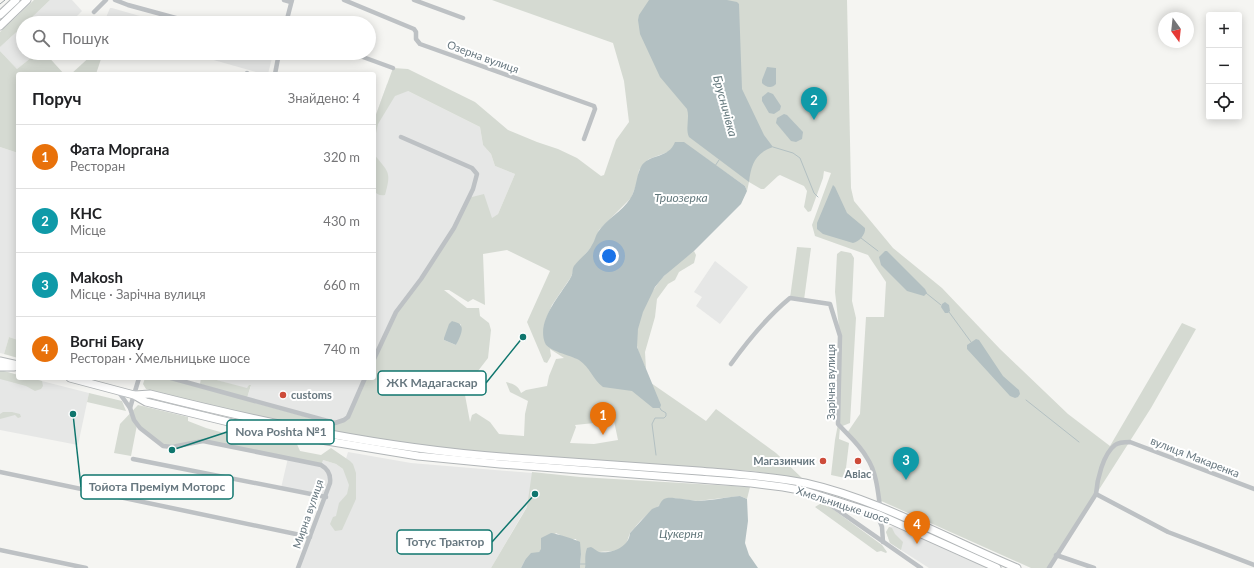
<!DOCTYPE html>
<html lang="uk">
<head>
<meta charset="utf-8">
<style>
	body { margin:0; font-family:Lato,sans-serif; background:#f6f6f6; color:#202124 }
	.controls { position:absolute; right:12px; top:12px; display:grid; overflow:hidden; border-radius:4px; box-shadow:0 2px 10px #0003 }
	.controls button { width:36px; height:36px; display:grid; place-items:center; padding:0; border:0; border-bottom:1px solid #e0e0e0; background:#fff; color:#202124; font:20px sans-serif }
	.compass { position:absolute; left:1158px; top:12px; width:36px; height:36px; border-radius:50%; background:#fff; box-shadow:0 2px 10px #0003; rotate:165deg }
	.you { position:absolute; left:609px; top:256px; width:14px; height:14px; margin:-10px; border:3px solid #fff; border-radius:50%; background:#1a73e8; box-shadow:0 0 0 6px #1a73e833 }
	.badge { display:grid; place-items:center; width:26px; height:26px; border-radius:50%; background:#cd4c3a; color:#fff; font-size:13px; font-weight:700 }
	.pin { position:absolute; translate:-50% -33px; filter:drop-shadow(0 1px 2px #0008) }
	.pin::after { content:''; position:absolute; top:21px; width:14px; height:12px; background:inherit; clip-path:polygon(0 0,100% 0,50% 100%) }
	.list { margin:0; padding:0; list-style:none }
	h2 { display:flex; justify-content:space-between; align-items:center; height:52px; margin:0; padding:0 16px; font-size:17px }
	h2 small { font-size:13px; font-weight:400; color:#757577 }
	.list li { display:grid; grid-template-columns:26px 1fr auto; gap:12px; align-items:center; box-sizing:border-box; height:64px; padding:0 16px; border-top:1px solid #e0e0e0 }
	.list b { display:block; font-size:15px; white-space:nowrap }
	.list p { margin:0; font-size:13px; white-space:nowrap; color:#757577 }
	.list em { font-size:13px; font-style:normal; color:#757577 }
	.icon { flex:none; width:22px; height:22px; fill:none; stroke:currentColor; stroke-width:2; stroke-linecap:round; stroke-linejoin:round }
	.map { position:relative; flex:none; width:1254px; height:568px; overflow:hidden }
	.search { position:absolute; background:#fff; box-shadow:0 2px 10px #0003; left:16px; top:16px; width:360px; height:44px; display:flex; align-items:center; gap:10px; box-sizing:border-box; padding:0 14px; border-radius:22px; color:#757577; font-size:15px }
	.panel { position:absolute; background:#fff; box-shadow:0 2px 10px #0003; left:16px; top:72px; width:360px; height:308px; border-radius:4px }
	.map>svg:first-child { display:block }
	.built { fill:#e6e7e6 }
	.green { fill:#d5dad2; fill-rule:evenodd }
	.water { fill:#b3c0c2 }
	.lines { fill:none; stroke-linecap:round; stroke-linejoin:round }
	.stream { stroke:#b3c0c2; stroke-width:1 }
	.trunk-casing { stroke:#b1b5b7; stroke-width:9 }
	.minor { stroke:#bdc1c4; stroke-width:4.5 }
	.trunk { stroke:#fff; stroke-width:7 }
	.tram { stroke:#9da4a8; stroke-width:1 }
	.poi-dot { fill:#cd4c3a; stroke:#fff; stroke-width:1.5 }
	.labels { text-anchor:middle; stroke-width:4; stroke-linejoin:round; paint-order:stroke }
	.street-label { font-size:11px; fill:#687880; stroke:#fff }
	.poi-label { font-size:11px; font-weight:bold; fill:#687880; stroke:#fff; text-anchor:start }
	.water-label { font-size:12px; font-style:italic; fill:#63787c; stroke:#fff }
	.leader { fill:none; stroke:#0f766e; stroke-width:1.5 }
	.callout-dot { fill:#0f766e; stroke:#fff; stroke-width:1.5 }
	.callout { fill:#fff; stroke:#0f766e; stroke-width:1.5 }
	.callout-label { font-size:12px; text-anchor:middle; font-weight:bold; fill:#687880 }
</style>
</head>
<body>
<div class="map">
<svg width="1254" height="568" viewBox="0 0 1254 568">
	<rect width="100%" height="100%" fill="#f5f5f2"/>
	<!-- built -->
	<g class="built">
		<polygon points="50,0 72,0 82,11 70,23 26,23"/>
		<polygon points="110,8 112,8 164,23 108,23 105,20"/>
		<polygon points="23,26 23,53 37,53 17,69 0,51 0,47"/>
		<polygon points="189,53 269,53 273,54 268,74 263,74"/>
		<polygon points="387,84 408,91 480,127 483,145 491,154 495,166 515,174 498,214 491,219 454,228 374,359 374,120"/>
		<polygon points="0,147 18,153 18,340 9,337 4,354 0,353"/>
		<polygon points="715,261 748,287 720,324 696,306 702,297 694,292"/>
		<polygon points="0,370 18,375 18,378 30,378 89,393 78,445 0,430"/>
		<polygon points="209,378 365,378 348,417 339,422 247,398 251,386 249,385 248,389"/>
		<polygon points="348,452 411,463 557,475 556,478 526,508 491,568 298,568 325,497 281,488 288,458 323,460 336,464 343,469"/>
		<polygon points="895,526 928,541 930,541 957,555 989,568 929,568 890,543 886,532 889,527"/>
	</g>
	<!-- green -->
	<g class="green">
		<polygon points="34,0 50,0 26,23 23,23 23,26 0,47 0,32"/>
		<path d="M492,0H847L851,188L854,201L893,248L942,288L1000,349L1068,414L1110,446L1182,323L1196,329L1151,408L1049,568H1031L879,500L872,466L847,433L860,414L866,317H884L886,282L868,255L815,236L812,225L831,173L824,171L823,178L811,211L808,212L804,207L807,191L804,186L780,175L778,176L764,189H761L749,182L747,191L745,186L684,143L679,142L668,152L649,159L639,170L637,183L631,198L599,230L593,245L582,258L576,264L571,277L552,305L546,319L544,338L546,344L654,394L651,383L706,421L716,409L776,453L803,479L752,471L593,461L559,457H534L420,446L312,429L192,402L146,389L143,384L145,378H165L328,423L344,420L365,378H374V359L396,312L434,261L469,196L472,197L484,194L492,218L498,214L515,174L495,166L491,154L483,145L480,127L408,91L395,96L378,124L374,142V120L393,68L408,69L475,102L508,130L537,142L558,149L577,158L601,176L604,175L616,140L629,122L624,81L613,43ZM507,250L550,271L527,322L544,362L547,363L551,356L550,349L564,358L556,359L549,376L547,386L526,390L521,393C518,385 513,384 506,382L510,392L528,401L525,414L524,436L499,434L490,422L476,413L472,415L470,422L465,395L457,378L459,372L470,375L478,371L488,358L491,330L489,323L480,316L479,308H467L444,290H449L468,302L473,299L485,305L483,254ZM461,324V330L456,345L444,340ZM614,421L618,440L594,444L570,443L576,427L575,425Z"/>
		<polygon points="0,51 17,69 37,53 45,53 64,74 18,74 18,153 0,147"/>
		<polygon points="94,53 103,53 96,74 71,74"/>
		<path d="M374,154C388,172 392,171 385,195C380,196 378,195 374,191L376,175H374Z"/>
		<polygon points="797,247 811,248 804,300 790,298"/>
		<path d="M694,251L696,255L694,263L679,272L675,280L668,284L657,299L655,317L645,352L646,369C643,362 638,353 637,346C634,324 649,293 663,277C672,267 684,259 694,251Z"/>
		<polygon points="841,251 851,253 854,258 852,301 856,318 850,423 840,427 839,439 849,443 846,468 845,469 845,478 831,475 835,440 838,424 840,336 835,292 837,254"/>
		<polygon points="9,337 18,340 18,358 4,354"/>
		<polygon points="0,370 18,375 18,378 30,378 42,381 43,386 41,389 35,391 26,386 0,379"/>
		<polygon points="201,378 209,378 247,388 249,385 251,385 247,398 200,384"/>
		<polygon points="89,393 122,401 126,411 87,402"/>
		<polygon points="138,405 188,417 188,421 206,428 224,433 225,431 238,434 246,431 296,442 300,451 321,455 331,448 350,461 353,464 356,473 356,499 342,530 335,531 330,524 333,517 336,516 339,503 347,494 349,485 343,469 336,464 323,460 321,465 203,441 163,446 137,425 131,456 114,453 120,424"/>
		<polygon points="3,412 12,412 20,414 21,417 18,418 15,415 0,419 0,414"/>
		<path d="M532,472L580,477L750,487L747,499L740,496L697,501L672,498C656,507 648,512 636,526C635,528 631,531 630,533C628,538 627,545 621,549C615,552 605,551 599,552L586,564L585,568H580L581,554L576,539H568L556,533L539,552L525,560L521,568H491L527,507Z"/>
		<polygon points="823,502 882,545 887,552 886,553 881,551 877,552 815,507"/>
		<polygon points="889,527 892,528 895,534 903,542 901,550 890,543 886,532"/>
	</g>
	<!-- water -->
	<g class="water">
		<path d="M649,0H727L737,2L739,4L742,89L764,135L773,147C755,153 751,165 749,182L689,137C685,128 690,118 687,109L660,77L640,34L638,20L639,15Z"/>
		<path d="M767,67L776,68V84C772,89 765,87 762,83V80Z"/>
		<polygon points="768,92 773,94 781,106 780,110 774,114 769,113 762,101 762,97"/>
		<polygon points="784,114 787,115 803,132 802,139 796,142 791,141 776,123 777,118"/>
		<path d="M675,142H684L745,186L747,191L741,204L694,251L664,276L655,287L643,312L638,329L637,347L661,405L660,408H653L632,391L603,387C593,380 590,367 579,360C570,355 548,351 545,343C536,320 561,295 571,277C573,274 572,269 574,266C579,259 588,253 592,245C595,241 595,236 598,232C606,219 622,212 630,199C637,189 636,174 642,165C652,153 668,159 675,142Z"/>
		<path d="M833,185L835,187L847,213L865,228C866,234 859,242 853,243L823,234L817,229V223Z"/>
		<polygon points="885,251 887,251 925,289 927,293 924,296 907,291 881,265 879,257"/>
		<polygon points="945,302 949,305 950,311 948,313 945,313 941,307 942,304"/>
		<path d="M452,321C455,322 460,323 461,326C464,330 458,341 456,345L444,340V338L449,324Z"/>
		<polygon points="976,339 979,340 1003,376 1019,390 1020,394 1018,397 1015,398 1010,396 967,349 967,345"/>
		<path d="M740,496L747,499L748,521L745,543L749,555L758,568H585C586,561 584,557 587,548L591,547C593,548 597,551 599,552C612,554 629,547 630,533L652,509L659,506C661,502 662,499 667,498C671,497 689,500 696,501C710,501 726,497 740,496Z"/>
		<path d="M551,533C555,533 577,540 580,542L581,554L580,568H521L525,560L531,553L539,552L541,549V538Z"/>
	</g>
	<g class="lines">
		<!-- stream -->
		<g class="stream">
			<polyline points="773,147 793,153 800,158 814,193 818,197"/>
			<polyline points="715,166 719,160"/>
			<polyline points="861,238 878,251"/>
			<polyline points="926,293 941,305"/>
			<polyline points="949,312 971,342"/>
			<polyline points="1026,400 1079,442"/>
			<polyline points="656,455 652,424 655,418 664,418 666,416 666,413 661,410 660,408"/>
			<polyline points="580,564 586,564"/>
		</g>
		<!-- trunk casing -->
		<g class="trunk-casing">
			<g id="trunk">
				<polyline points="0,15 16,0"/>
				<polyline points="0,26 27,0"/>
				<polyline points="0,361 18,365"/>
				<polyline points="0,367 14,367"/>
				<polyline points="70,378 134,395 146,402 245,426 327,441 418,456 500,464 751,483 783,487 805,491 877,514 997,568"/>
				<path d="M135,395L150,394C265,423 383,448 502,457C567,462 633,466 699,471C734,474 770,476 805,483C880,500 947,539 1017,568"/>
			</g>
		</g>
		<!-- minor -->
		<g class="minor">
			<polyline points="115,0 128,5 194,23"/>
			<polyline points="284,0 291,2"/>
			<polyline points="344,0 414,29 416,32 416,39 420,44 594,106 595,109 584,139"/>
			<polyline points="414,0 463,18"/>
			<polyline points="94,12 106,0"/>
			<polyline points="286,23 292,0"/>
			<polyline points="352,53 393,68"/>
			<polyline points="247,74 247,73"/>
			<polyline points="275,74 279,53"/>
			<polyline points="374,359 396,312 421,279 454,228 473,189 477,174 472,168 401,137"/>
			<path d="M731,364C749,339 767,317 790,298L830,304L840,336L838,424C848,435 860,445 867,458C876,471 878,491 880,507"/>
			<polyline points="171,378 335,423 344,420 348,417 365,378"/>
			<path d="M118,391L130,408L134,420L140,428L163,446L172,447L203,441L321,465C328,469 331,475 330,483L298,568"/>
			<polyline points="130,408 139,378"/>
			<polyline points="133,459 326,497"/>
			<polyline points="0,472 310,537"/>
			<polyline points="1096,494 1168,532 1254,565"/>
			<polyline points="819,497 921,568"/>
			<polyline points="877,514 882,527 883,542"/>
			<polyline points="0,550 86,568"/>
			<polyline points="1056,555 1094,568"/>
			<path d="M1049,568L1096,494C1097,480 1103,454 1115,445C1119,442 1125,442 1130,442L1254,489"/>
		</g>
		<!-- trunk -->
		<use href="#trunk" class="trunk"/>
		<!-- tram -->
		<polyline class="tram" points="0,4 5,0"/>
	</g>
	<!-- markers -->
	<g class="poi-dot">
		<circle cx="283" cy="395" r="4"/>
		<circle cx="823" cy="461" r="4"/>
		<circle cx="858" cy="461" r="4"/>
	</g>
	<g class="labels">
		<!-- street labels -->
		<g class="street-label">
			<text transform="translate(483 57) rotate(20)" y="4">Озерна вулиця</text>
			<text transform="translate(831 382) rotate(-90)" y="4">Зарічна вулиця</text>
			<text transform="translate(1195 457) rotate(21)" y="4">вулиця Макаренка</text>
			<text transform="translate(843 505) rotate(18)" y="4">Хмельницьке шосе</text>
			<text transform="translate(308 514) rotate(-71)" y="4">Мирна вулиця</text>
		</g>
		<!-- poi labels -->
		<g class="poi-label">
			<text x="291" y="399">customs</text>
			<text x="815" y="465" text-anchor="end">Магазинчик</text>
			<text x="858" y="478" text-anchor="middle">Авіас</text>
		</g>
		<!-- water labels -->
		<g class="water-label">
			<text transform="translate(725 106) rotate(75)" y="4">Брусничівка</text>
			<text x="681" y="202">Триозерка</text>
			<text x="681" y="538">Цукерня</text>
		</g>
	</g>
	<!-- callouts -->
	<path class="leader" d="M523 337L486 383M172 450L227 432M73 414L81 487M535 494L492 542"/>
	<g class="callout-dot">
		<circle cx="523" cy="337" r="4"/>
		<circle cx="172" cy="450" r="4"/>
		<circle cx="73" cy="414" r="4"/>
		<circle cx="535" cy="494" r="4"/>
	</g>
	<g class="callout">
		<rect x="378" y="371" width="108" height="24" rx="4"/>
		<rect x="227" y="420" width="107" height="24" rx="4"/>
		<rect x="81" y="475" width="152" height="24" rx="4"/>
		<rect x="397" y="530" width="95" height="24" rx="4"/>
	</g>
	<g class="callout-label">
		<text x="432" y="387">ЖК Мадагаскар</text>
		<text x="281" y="436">Nova Poshta №1</text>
		<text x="157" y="491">Тойота Преміум Моторс</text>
		<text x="445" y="546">Тотус Трактор</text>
	</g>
</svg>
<div class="controls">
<button>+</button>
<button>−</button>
<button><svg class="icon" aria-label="locate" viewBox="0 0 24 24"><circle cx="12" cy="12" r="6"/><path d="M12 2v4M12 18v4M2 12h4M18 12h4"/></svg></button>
</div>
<svg class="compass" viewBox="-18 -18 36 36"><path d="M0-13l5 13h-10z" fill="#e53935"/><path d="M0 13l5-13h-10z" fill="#757577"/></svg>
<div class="you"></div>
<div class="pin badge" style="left:603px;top:435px;background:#e8710a">1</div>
<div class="pin badge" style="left:814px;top:120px;background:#0f9aa8">2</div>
<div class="pin badge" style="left:906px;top:480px;background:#0f9aa8">3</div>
<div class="pin badge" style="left:917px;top:544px;background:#e8710a">4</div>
<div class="search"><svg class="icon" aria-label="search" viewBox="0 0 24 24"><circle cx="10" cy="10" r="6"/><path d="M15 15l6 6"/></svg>Пошук</div>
<section class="panel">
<h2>Поруч<small>Знайдено: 4</small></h2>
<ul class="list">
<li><span class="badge" style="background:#e8710a">1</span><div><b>Фата Моргана</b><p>Ресторан</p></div><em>320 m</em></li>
<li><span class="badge" style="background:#0f9aa8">2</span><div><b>КНС</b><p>Місце</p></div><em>430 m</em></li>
<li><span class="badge" style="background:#0f9aa8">3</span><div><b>Makosh</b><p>Місце · Зарічна вулиця</p></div><em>660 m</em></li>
<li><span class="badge" style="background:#e8710a">4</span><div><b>Вогні Баку</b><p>Ресторан · Хмельницьке шосе</p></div><em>740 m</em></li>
</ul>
</section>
</div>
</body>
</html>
